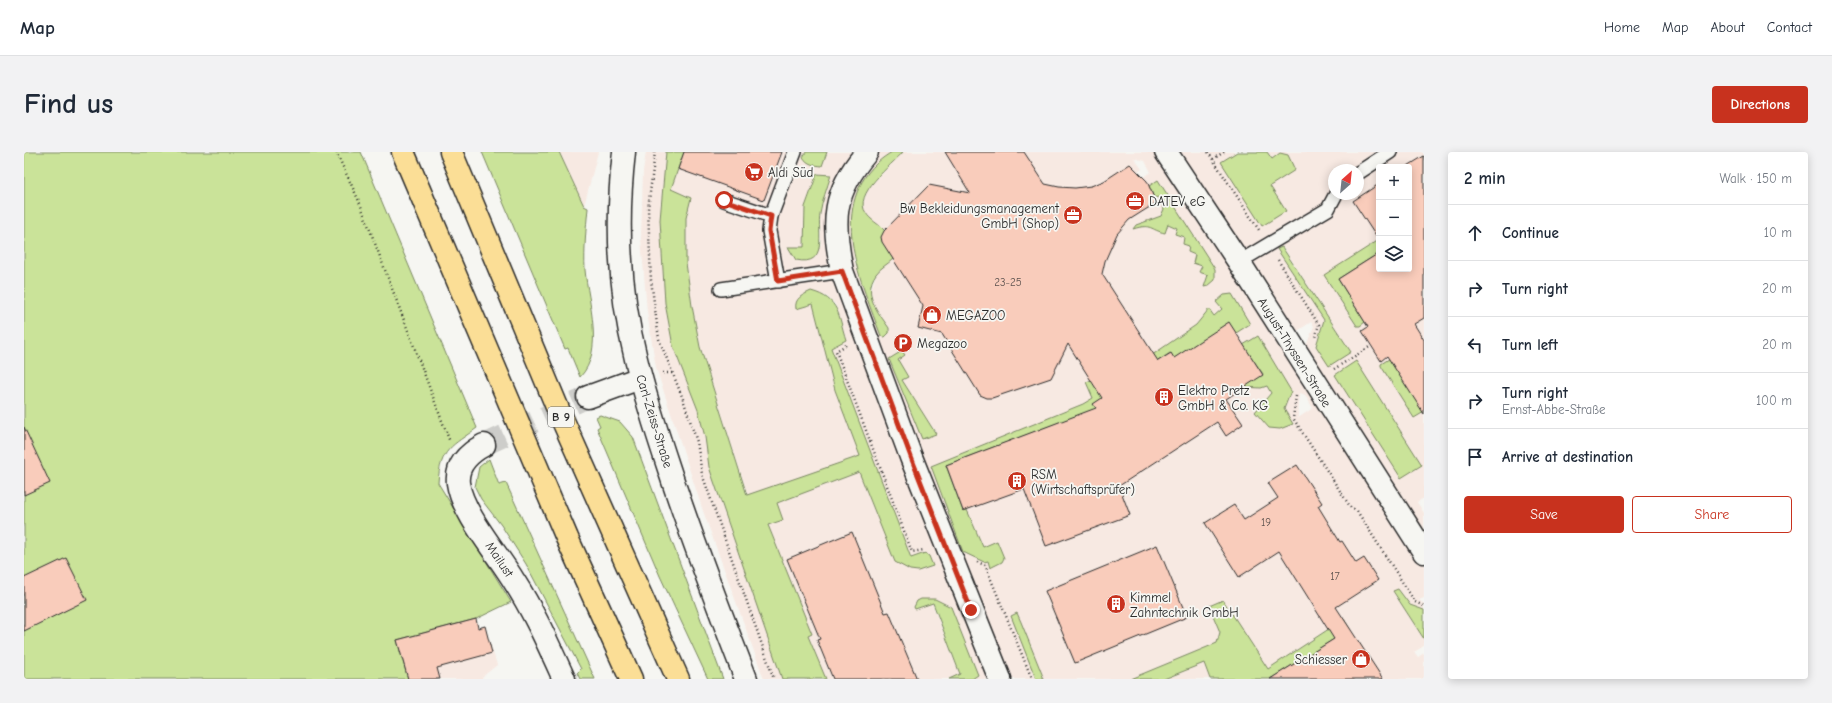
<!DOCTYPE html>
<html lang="en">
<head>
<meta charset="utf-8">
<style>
	body { margin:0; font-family:"Comic Neue",sans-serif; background:#f2f2f3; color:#1f2937 }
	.controls { position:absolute; right:12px; top:12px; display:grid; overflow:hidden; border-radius:4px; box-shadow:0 2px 10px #0003 }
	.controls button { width:36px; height:36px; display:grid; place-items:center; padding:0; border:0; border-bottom:1px solid #e0e1e3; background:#fff; color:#1f2937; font:20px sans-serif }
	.compass { position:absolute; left:1304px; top:12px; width:36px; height:36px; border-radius:50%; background:#fff; box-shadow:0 2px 10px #0003; rotate:27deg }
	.stop { position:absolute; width:12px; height:12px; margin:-9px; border:3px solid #c8321e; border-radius:50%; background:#fff }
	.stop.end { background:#c8321e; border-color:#fff; box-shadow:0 1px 4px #0008 }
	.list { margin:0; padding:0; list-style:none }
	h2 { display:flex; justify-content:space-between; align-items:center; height:52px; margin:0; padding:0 16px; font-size:17px }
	h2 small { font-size:13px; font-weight:400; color:#747a83 }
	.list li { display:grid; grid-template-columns:26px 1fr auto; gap:12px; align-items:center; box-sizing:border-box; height:56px; padding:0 16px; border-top:1px solid #e0e1e3 }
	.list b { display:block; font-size:15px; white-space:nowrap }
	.list p { margin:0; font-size:13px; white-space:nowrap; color:#747a83 }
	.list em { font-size:13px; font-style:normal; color:#747a83 }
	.actions { display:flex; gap:8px; padding:12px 16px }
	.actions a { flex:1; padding:9px 0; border:1px solid #c8321e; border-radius:4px; text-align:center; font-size:14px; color:#c8321e }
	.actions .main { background:#c8321e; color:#fff }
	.icon { flex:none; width:22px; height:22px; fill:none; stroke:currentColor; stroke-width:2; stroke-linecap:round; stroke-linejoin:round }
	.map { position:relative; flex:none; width:1400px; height:527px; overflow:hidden; border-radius:4px }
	header { display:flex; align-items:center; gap:24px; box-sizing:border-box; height:56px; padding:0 20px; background:#fff; border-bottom:1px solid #e0e1e3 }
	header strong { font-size:19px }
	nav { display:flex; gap:22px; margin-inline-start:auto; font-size:14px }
	.intro { display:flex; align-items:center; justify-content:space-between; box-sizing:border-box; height:96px; padding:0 24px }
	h1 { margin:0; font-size:28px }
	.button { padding:10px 18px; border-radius:4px; background:#c8321e; color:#fff; font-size:14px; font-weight:700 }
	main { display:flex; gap:24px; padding:0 24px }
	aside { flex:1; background:#fff; border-radius:4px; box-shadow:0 2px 10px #0003 }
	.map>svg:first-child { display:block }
	.built { fill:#f7e9e2; fill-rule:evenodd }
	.green { fill:#cae399; stroke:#7a8762 }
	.building { fill:#f9ccbb; stroke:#2b2b2b }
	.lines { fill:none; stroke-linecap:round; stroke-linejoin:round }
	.tertiary-tunnel { stroke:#cdcdca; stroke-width:22; stroke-dasharray:22 11; stroke-linecap:butt }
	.service-casing { stroke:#2b2b2b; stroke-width:16 }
	.minor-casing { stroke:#2b2b2b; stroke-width:25 }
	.tertiary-casing { stroke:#2b2b2b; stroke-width:25 }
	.secondary-casing { stroke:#2b2b2b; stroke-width:25 }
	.trunk-casing { stroke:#2b2b2b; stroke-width:25 }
	.path { stroke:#2b2b2b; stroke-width:2.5; stroke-dasharray:1 3; stroke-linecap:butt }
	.service { stroke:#f6f6f2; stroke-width:13 }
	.minor { stroke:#f6f6f2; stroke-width:22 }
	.tertiary { stroke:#f6f6f2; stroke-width:22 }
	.secondary { stroke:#f6f6f2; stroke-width:22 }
	.trunk { stroke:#fbde96; stroke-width:22 }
	.route { stroke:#c8321e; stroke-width:5 }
	.labels { text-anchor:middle; stroke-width:3.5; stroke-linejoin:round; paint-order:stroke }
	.number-label { font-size:11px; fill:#5e534f }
	.shield { fill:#f6f6f2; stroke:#686867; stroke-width:1 }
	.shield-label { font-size:12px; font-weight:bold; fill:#2b2b2b }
	.poi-label { font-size:13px; fill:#2b2b2b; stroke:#f6f6f2; text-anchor:start }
	.street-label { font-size:13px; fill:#2b2b2b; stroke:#f6f6f2 }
</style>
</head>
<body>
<header>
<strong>Map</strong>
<nav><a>Home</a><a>Map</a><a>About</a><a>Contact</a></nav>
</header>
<div class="intro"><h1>Find us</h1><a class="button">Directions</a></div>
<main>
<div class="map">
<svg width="1400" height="527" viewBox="0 0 1400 527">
	<rect width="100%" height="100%" fill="#f6f6f2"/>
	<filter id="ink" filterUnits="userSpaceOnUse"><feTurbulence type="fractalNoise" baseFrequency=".025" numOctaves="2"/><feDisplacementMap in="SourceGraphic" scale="8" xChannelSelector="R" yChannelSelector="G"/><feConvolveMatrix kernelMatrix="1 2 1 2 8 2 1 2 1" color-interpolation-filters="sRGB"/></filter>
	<g filter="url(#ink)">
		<!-- built -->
		<g class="built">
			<polygon points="535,0 574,0 560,54"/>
			<polygon points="622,0 642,0 636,68 641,151 649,194 674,258 681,285 685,315 695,345 728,438 758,527 740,527 679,359 632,216 623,160 617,86 619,19"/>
			<path d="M660,0H782L779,5L790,13L798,14L803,0H868L853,11L840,26L830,108L857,184L861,185L846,142L852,122L839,52L843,39L848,32L879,0H1213L1197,10L1262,59L1246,34L1248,7L1243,0H1400V246L1357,212L1390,266L1400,260V346L1393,350L1400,361V446L1395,448L1400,452V458L1386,453L1374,437L1369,440L1400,487V494L1390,500L1394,505L1400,501V527H1246L1326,477L1322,470L1319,467L1244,517L1185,454L1196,480L1194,491L1106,527H1020L993,461L987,464L1012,527H948L954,523L927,455L911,447L892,457L908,451L936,523L925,527H802L784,484L788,482L744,373L753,351L835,320L851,361L886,418L894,419L909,414L901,401L887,406L807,196L822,188L811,152L802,144L772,157L789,152L811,238L836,304L724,344L676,195L668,154L662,111V66L667,46L647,37ZM1110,6L1121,9L1127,20L1119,25L1114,20L1118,17ZM1355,15H1385V117H1355L1347,106L1314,127L1355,89ZM1310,18H1334V42H1310ZM793,22L807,23L800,43L796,64L797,93L780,109L764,95H780L781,55ZM1134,45L1191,128L1184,123L1153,76L1144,72L1141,81L1135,80L1126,74L1110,76L1137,65L1140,58ZM1259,95L1327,200L1292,194L1300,168L1254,97ZM1185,157L1190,164L1198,157L1226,172L1212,181L1151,208L1147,201L1069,252L1058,262L922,313L939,359L943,358L959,395L973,390L980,406L978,410L966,415L964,409L939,400L907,314L1059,252L1069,246L1062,230L1115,212L1172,173ZM1287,170L1290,174L1282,194L1272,180ZM1234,184L1260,257L1268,272L1235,255L1247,241L1243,234L1237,236L1220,235L1239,223L1219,193ZM881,203L874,208L877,228L912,281L898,287L865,207ZM1332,210L1398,313L1311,223ZM1276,241L1281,243L1289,256L1274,266Z"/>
			<polygon points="452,467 454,476 461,474 473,513 458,525 459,527 384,527 373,488"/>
			<polygon points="1180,511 1186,527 1140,527"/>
		</g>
		<!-- green -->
		<g class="green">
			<path d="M0,0H337L453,276C428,294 416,297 414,331L487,450L452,467L373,488L384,527H0Z"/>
			<path d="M458,0H535L560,54L564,56C562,76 560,98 561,118C564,150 581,199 556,225L544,196L541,197Z"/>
			<path d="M642,0H660L647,37L667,46L662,66V111L668,154L676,195L723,343L836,304L811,238L789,152L772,157C770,146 779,143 787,139C816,147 814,163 822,188L807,196L887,406L901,401L905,404L909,414L894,419L886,418L871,410L835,320L753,351L759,368L744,373L788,482L784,484L802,527H758L685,315L681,285L674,258L649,194L641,151L636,68Z"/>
			<path d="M782,0H803L798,14C790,13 784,13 779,5Z"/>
			<path d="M868,0H879C868,13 828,42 842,61C846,68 855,72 860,78C865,85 867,99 869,107C864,112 856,116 852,122C838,142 854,160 865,176V181L861,185L857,184C838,132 803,58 853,11C857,7 863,3 868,0Z"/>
			<polygon points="1213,0 1243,0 1248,7 1256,1 1264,3 1271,18 1246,34 1262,59 1238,74 1197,10"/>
			<path d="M793,22L807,23C803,36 798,49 796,62C793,80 805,115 772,108L764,95H780L781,55Z"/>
			<path d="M1134,28L1191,117V128L1184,134L1180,135L1184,123L1175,120L1178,114L1169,111L1171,103L1164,100L1165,94L1159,92L1160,85L1151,82L1153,76L1144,72L1141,81C1126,78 1128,71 1109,77L1112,73L1137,64L1140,57L1134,45L1130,46L1125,34Z"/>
			<polygon points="1355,88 1355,104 1347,106 1314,127 1341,170 1336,174 1333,174 1300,123"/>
			<polygon points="1258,95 1327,200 1305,214 1292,194 1300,168 1253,97"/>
			<polygon points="1208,142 1226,172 1212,181 1151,208 1146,201 1070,252 1076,262 1058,262 922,313 939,359 943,358 959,395 973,389 980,406 978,410 966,416 964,409 960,410 939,400 907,314 1059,252 1069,246 1062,230 1115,212 1172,173 1185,157 1190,164 1198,157 1192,150 1200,143"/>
			<polygon points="1234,184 1267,239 1260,257 1269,272 1256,277 1245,276 1231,260 1247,241 1243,234 1237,236 1220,235 1239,222 1219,193"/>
			<polygon points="878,199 881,203 874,208 884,225 878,228 912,282 898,287 865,207"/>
			<polygon points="1365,207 1400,260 1390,266 1357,214 1357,212"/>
			<polygon points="1332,209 1398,313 1377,326 1311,223"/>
			<polygon points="576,263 596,270 609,285 699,527 684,527 636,424 573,276 576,274 572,265"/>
			<polygon points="465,307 475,333 482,331 571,527 556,527 553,521 557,517 502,412 477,373 457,347 451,335 455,315"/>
			<polygon points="1374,437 1386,453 1400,458 1400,487 1369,439"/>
			<polygon points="897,447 911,447 927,455 954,523 948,527 925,527 936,522 909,451 891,457 890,455 893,449"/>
			<polygon points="1199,448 1244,517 1320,467 1326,477 1246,527 1186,527 1180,511 1140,527 1106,527 1193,491 1196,480 1185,454"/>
			<polygon points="993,461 997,470 1020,527 1012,527 987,464"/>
		</g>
		<!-- building -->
		<g class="building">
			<polygon points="660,0 758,0 740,48 654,17"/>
			<polygon points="921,0 1000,0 1021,32 1035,35 1051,36 1067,34 1080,29 1106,12 1123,29 1132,51 1105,68 1093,82 1081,109 1078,122 1134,209 1147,201 1150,206 1205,170 1239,223 1202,247 1219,272 1202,284 1193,270 1095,334 1106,363 1022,394 1000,337 939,359 922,313 1072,256 1069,252 1078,246 1044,192 1027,226 968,246 963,246 956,243 918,182 894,176 899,154 858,90 857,85 860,79 905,33 946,41"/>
			<polygon points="1400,4 1400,166 1390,172 1400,188 1400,262 1363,204 1357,209 1338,179 1344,175 1314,127 1355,101 1355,117 1385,117 1385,15 1382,15"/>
			<polygon points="1355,32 1355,89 1329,49"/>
			<polygon points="0,275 26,331 0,343"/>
			<polygon points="1273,313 1298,351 1294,354 1316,390 1318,389 1332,411 1340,406 1354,428 1312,455 1359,527 1246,527 1310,487 1255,399 1215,425 1181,371 1210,353 1220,368 1254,346 1244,331"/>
			<polygon points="828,380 861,461 865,460 893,527 809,527 793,488 796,487 763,407"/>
			<polygon points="1133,393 1163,465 1051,511 1021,439"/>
			<polygon points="42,406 63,448 0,479 0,426"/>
			<polygon points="452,467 454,476 461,474 468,501 413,516 416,527 384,527 373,488"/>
		</g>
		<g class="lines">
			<!-- tertiary-tunnel -->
			<polyline class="tertiary-tunnel" points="460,293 564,245"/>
			<!-- service casing -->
			<g class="service-casing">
				<g id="service">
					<polyline points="1334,21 1366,0"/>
					<polyline points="700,48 747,64 745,79 754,129"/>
					<polyline points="747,64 771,0"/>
					<polyline points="1215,110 1304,57 1312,42"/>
					<polyline points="697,137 818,119"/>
				</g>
			</g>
			<!-- minor casing -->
			<g class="minor-casing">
				<g id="minor">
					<path d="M843,0C808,41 808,68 818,119L887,305L976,527"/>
					<polyline points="1142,0 1215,110 1400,400"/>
				</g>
			</g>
			<!-- tertiary casing -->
			<g class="tertiary-casing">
				<g id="tertiary">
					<polyline points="564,245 616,226"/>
					<path d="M460,293C445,301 432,313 434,331C438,361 474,402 490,429C510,460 525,494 540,527"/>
				</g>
			</g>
			<!-- secondary casing -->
			<g class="secondary-casing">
				<path id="secondary" d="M600,0C592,69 595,139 612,207C621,244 633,281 645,317C668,388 695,457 722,527"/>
			</g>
			<!-- trunk casing -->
			<g class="trunk-casing">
				<g id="trunk">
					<polyline points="379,0 543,386 607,527"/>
					<polyline points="427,0 536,262 654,527"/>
				</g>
			</g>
			<!-- path -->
			<g class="path">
				<polyline points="312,0 335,49 426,290"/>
				<polyline points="631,0 624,57 627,128 635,187 659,247 673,290 678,322 750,527"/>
				<polyline points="1184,0 1235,78"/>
				<polyline points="1189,7 1200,0"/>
				<polyline points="1254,108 1295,173 1291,185"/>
				<polyline points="822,193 812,199 888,400 900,398"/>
				<polyline points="1310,217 1347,194"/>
				<polyline points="639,221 648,221"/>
				<polyline points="1272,244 1269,266 1327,356 1333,359 1391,450 1400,454"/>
				<polyline points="953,410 961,413 1008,527"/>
			</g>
			<!-- service -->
			<use href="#service" class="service"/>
			<!-- minor -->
			<use href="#minor" class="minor"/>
			<!-- tertiary -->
			<use href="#tertiary" class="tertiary"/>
			<!-- secondary -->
			<use href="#secondary" class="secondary"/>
			<!-- trunk -->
			<use href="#trunk" class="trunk"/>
		</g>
	</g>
	<g class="lines" filter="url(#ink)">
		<!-- route -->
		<polyline class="route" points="700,48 747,64 745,79 754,129 818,119 887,305 947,458"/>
	</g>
	<!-- icons -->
	<defs>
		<g id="supermarket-disc" transform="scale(1)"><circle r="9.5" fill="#c8321e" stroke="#f6f6f2"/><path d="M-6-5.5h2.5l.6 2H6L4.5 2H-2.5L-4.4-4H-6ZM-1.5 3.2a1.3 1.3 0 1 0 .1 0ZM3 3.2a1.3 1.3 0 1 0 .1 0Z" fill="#fff"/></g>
		<g id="office-disc" transform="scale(1)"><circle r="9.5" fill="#c8321e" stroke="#f6f6f2"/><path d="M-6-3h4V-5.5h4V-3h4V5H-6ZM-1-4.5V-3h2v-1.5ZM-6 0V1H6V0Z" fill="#fff"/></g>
		<g id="shop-disc" transform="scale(1)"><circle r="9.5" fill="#c8321e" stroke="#f6f6f2"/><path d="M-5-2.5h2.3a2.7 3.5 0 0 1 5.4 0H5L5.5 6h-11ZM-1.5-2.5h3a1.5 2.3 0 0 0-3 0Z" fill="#fff"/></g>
		<g id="parking-disc" transform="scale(1)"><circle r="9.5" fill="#c8321e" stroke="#f6f6f2"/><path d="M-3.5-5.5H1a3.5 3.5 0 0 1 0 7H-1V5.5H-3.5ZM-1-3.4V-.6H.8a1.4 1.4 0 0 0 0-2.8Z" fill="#fff"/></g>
		<g id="building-disc" transform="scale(1)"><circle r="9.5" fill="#c8321e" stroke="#f6f6f2"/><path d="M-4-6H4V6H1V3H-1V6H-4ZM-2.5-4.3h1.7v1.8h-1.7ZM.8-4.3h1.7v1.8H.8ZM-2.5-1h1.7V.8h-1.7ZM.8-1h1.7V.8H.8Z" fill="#fff"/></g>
	</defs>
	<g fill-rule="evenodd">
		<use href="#supermarket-disc" x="730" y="20"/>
		<use href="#office-disc" x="1111" y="49"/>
		<use href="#office-disc" x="1049" y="63"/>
		<use href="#shop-disc" x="908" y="163"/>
		<use href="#parking-disc" x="879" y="191"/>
		<use href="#building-disc" x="1140" y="245"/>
		<use href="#building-disc" x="993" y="329"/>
		<use href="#building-disc" x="1092" y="452"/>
		<use href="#shop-disc" x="1337" y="507"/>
	</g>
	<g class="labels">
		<!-- number labels -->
		<g class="number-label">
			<text x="984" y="134">23-25</text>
			<text x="1242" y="374">19</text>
			<text x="1311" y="428">17</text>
		</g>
		<!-- shield labels -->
		<rect class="shield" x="524" y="255" width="26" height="20" rx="3"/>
		<g class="shield-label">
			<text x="537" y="269">B 9</text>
		</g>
		<!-- poi labels -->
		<g class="poi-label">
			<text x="744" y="25">Aldi Süd</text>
			<text x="1125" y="54">DATEV eG</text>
			<text x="1035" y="61" text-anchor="end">Bw Bekleidungsmanagement<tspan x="1035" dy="15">GmbH (Shop)</tspan></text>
			<text x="922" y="168">MEGAZOO</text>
			<text x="893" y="196">Megazoo</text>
			<text x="1154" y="243">Elektro Pretz<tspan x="1154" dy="15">GmbH &amp; Co. KG</tspan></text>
			<text x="1007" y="327">RSM<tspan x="1007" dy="15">(Wirtschaftsprüfer)</tspan></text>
			<text x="1106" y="450">Kimmel<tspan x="1106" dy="15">Zahntechnik GmbH</tspan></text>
			<text x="1323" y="512" text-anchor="end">Schiesser</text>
		</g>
		<!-- street labels -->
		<g class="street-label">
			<text transform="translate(1271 200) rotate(58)" y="5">August-Thyssen-Straße</text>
			<text transform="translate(631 269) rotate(73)" y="5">Carl-Zeiss-Straße</text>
			<text transform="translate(476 407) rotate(56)" y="5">Mailust</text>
		</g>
	</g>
</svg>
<div class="controls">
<button>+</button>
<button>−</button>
<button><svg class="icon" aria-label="layers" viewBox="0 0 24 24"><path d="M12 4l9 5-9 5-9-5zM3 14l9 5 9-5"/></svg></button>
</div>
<svg class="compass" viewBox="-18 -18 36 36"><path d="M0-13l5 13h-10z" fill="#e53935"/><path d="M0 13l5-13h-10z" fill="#747a83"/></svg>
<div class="stop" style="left:700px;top:48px"></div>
<div class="stop end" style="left:947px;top:458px"></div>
</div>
<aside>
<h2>2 min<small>Walk · 150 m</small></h2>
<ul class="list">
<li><svg class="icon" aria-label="ahead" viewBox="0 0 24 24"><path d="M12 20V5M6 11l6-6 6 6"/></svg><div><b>Continue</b></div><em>10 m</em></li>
<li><svg class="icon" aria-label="right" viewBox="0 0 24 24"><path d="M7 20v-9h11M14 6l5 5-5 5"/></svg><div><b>Turn right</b></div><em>20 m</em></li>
<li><svg class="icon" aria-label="left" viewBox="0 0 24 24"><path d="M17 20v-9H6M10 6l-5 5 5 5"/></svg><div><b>Turn left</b></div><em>20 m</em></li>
<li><svg class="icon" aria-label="right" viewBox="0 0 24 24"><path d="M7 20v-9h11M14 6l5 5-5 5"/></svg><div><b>Turn right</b><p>Ernst-Abbe-Straße</p></div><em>100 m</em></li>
<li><svg class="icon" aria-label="arrive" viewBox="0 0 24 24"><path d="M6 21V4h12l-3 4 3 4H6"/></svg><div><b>Arrive at destination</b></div></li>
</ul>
<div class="actions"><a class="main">Save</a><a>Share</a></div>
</aside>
</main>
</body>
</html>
